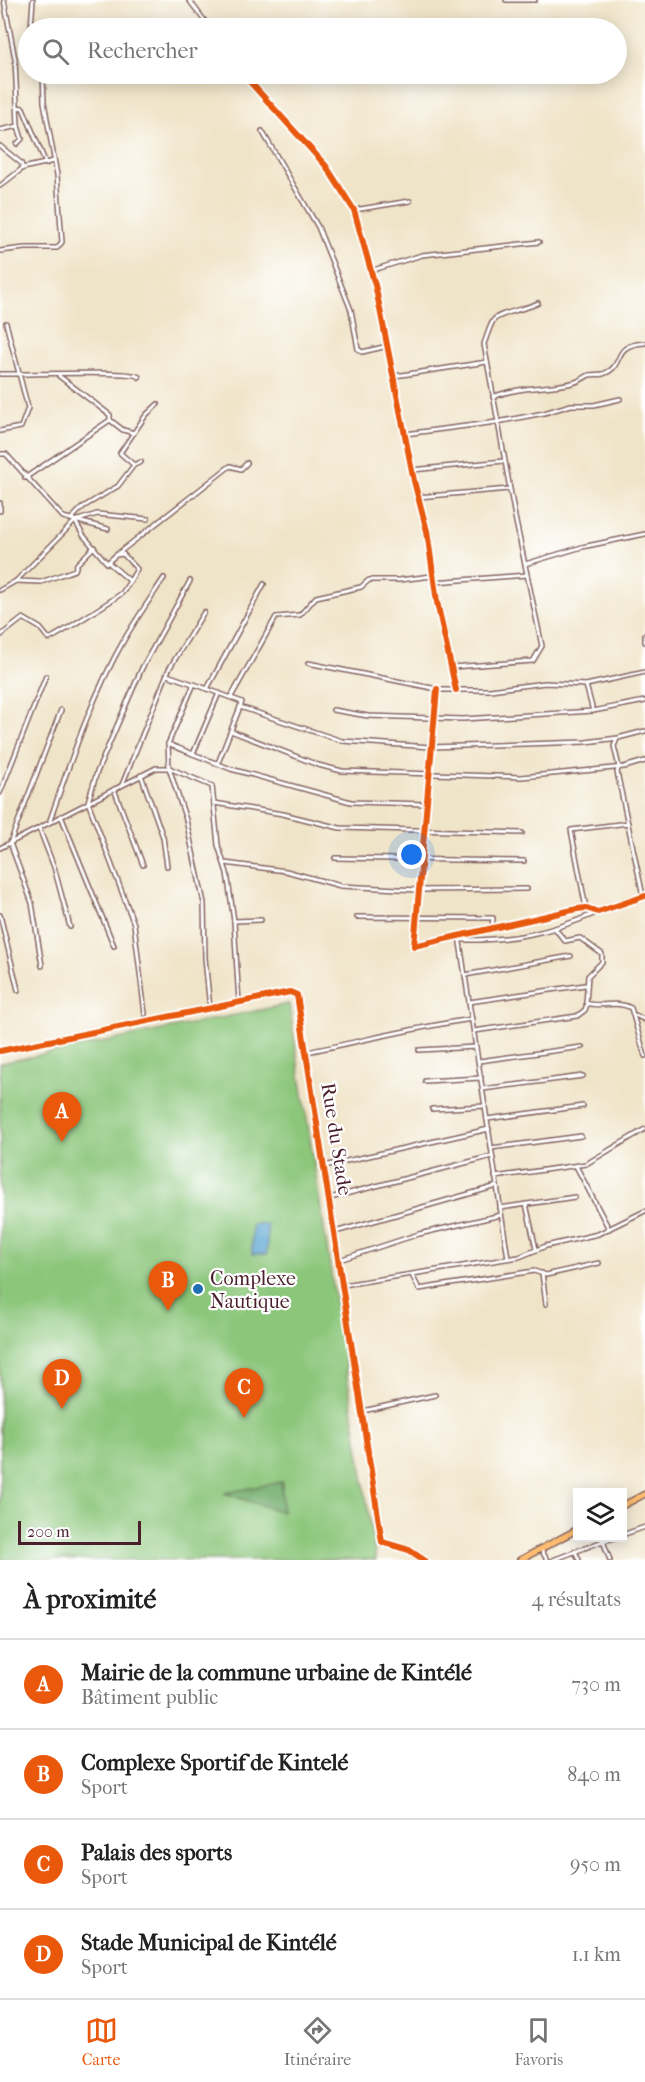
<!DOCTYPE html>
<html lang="fr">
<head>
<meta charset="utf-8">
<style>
	body { margin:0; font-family:"IM FELL French Canon",serif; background:#f2f2f2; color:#222 }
	.controls { position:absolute; right:18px; bottom:18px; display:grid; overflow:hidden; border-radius:0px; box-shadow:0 3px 15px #0003 }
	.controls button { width:54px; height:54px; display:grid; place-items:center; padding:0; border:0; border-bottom:2px solid #e0e0e0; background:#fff; color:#222; font:30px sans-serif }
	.scale { position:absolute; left:18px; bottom:15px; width:123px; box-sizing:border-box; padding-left:6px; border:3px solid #4a1f2b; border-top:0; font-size:16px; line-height:21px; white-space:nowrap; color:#4a1f2b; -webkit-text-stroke:4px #fff; paint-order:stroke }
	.you { position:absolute; left:412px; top:855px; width:21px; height:21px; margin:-15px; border:4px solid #fff; border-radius:50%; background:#1a73e8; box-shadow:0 0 0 9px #1a73e833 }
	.badge { display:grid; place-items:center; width:39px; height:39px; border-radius:50%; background:#ea580c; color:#fff; font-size:20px; font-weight:700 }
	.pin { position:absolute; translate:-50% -50px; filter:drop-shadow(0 2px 3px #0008) }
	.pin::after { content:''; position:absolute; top:32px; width:21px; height:18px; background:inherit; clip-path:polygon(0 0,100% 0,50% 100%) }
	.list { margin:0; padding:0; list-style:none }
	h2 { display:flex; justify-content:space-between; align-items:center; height:78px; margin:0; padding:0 24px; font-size:26px }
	h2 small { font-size:20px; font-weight:400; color:#767676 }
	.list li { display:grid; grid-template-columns:39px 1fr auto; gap:18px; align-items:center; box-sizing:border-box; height:90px; padding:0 24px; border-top:2px solid #e0e0e0 }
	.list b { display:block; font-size:22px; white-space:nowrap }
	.list p { margin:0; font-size:20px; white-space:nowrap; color:#767676 }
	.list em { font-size:20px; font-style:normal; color:#767676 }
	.icon { flex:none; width:33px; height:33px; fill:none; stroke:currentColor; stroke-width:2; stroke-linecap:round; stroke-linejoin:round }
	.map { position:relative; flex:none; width:645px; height:1560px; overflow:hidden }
	.search { position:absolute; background:#fff; box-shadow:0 3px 15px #0003; left:18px; right:18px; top:18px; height:66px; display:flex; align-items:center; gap:15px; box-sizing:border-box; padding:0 21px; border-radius:33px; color:#767676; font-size:22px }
	.sheet { height:438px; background:#fff }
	nav { display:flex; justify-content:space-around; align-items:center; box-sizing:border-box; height:84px; border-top:2px solid #e0e0e0; background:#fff; font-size:16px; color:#767676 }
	nav a { display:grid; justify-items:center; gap:3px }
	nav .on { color:#ea580c }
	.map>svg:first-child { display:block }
	.green { fill:#8bc67a; stroke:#6a7252; stroke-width:1.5 }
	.forest { fill:#70ab6a; stroke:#5d654a; stroke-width:1.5 }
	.water { fill:#59a4d1; stroke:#52627e; stroke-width:1.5 }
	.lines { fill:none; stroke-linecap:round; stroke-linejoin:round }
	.minor-casing { stroke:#846462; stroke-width:6 }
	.primary-casing { stroke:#846462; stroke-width:8 }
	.minor { stroke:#fff; stroke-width:3 }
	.primary { stroke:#fdbc70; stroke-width:5 }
	.cycleway-casing { stroke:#fff; stroke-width:10 }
	.cycleway { stroke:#e8590c; stroke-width:6 }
	.poi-dot { fill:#1f6fb2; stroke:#fff; stroke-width:2 }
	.labels { text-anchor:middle; stroke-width:4.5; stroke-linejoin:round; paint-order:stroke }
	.street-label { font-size:20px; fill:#4a1f2b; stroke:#fff }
	.poi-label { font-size:20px; fill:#4a1f2b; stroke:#fff; text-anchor:start }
</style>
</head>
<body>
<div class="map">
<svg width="645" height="1560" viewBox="0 0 645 1560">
	<rect width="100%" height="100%" fill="#fff"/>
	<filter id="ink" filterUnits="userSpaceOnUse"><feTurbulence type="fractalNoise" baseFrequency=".0167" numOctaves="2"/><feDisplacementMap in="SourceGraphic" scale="12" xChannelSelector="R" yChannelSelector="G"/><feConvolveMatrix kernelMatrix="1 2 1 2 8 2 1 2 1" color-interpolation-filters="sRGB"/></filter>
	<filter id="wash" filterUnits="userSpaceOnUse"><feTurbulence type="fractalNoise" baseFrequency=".008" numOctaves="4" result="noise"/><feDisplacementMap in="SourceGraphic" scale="24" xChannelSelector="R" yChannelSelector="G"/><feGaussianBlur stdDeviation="1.35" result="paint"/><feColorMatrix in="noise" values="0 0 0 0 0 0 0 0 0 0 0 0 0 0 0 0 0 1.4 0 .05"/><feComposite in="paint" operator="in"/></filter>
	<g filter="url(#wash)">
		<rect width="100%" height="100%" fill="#f0e4c8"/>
		<!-- green -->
		<polygon class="green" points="289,1004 376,1560 0,1560 0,1063"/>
		<!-- forest -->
		<polygon class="forest" points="282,1482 282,1512 224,1493"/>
		<!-- water -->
		<rect class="water" x="252" y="1224" width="15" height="30"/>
	</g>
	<g filter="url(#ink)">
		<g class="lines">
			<!-- minor casing -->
			<g class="minor-casing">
				<g id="minor">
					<polyline points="189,0 210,28"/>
					<polyline points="506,0 535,0"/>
					<polyline points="31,28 33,0"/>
					<polyline points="243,74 326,166 354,210 376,289 414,481 427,531 437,602 456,690"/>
					<polyline points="17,107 23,108 46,164"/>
					<polyline points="0,130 18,126 15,59 4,0"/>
					<polyline points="262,131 318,227 351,310 358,349 362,352 388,346"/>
					<polyline points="17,144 22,139 18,126"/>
					<polyline points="0,146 21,163 23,168 0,186"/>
					<polyline points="23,168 54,161"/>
					<polyline points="354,210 410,201"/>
					<polyline points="0,251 25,248 57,248 62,242 57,175 44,102 43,74"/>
					<polyline points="370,271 422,255 539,242"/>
					<path d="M0,374C19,375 133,370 139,377"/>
					<polyline points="395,376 487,362"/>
					<path d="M493,397C519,386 545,389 572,383C578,382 584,378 589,375C594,374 599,375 603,374C627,366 609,345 645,343"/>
					<polyline points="110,420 123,430 134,433"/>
					<polyline points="0,431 21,427 28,408 6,323"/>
					<polyline points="405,434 497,422 544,413 571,405 594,405 620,399"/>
					<polyline points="0,454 6,454 63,517 108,529"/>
					<polyline points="141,462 134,465 120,453 146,415 158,404"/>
					<polyline points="412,470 504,461"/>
					<polyline points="25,478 110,420 110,415 59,376"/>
					<polyline points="418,497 509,489"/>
					<polyline points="0,503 0,511"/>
					<polyline points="71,519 83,507 118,486 134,465"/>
					<polyline points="75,521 83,535 107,563 116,555 123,554 137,569 130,581 109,563"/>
					<polyline points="94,547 77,564 75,570 41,582 16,581 75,521 97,514 148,519"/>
					<polyline points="116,555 230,466 241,469 247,463"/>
					<polyline points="525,564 582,547 645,534"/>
					<polyline points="434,582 527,575"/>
					<polyline points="0,590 16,581"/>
					<polyline points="645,635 645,642"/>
					<path d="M0,636L23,618L40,628L49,639C55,637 116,598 122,593C125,590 127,585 130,581"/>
					<polyline points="308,663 442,690 490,690 545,683 586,685 645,672"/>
					<path d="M452,667L533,661L542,646L515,517L484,344C487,336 489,328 493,321C497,313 527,309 538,303"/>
					<polyline points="167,675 193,684"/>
					<polyline points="586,685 593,711"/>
					<polyline points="207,689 264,584"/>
					<polyline points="437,689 414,946 577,909 586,908 598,912 645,896"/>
					<polyline points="231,697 276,617 300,615 316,597 361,587 369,580 399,580 432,576"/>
					<polyline points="240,707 342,741 431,747 586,742 618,738 645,731"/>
					<polyline points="333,710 368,716 463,719 593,711 645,701"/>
					<polyline points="231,731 318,765 342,771 521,777 624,767 645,761"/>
					<polyline points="617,739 614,746 619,767 617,772 643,896"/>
					<polyline points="168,744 231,769 351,802 426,804"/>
					<polyline points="193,754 219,693"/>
					<polyline points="141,775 163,837 167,866"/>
					<polyline points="122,785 169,669 204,612"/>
					<polyline points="114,789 143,865"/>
					<polyline points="0,793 46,676"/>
					<polyline points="214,803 283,814 340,828 522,833"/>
					<polyline points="61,816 114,946"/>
					<path d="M50,820C71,760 92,696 124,640C136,619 150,599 164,578"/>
					<polyline points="39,828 54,867 70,927"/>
					<polyline points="0,848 156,768 169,768 212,786 218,845 227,873 234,921 239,1003"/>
					<polyline points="335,858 524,861"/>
					<polyline points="225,863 286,871 341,886 418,890 527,889"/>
					<polyline points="586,908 571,830 628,823"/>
					<polyline points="0,915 18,990"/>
					<polyline points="357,917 493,918 492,927"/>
					<polyline points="234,921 261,920"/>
					<path d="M556,930L565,941L580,938L602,954V962L588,976L586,1003C601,1008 618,1000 631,1008L645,1056"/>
					<polyline points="459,936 508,1258"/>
					<path d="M460,940C512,941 549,933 596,913"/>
					<polyline points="42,966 32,903 10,843 61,710"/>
					<polyline points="465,975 571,956"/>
					<polyline points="469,1002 585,985"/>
					<polyline points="210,1009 205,958 204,903 186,820 169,768 168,744 194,684 242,702 218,763"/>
					<polyline points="145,1014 134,924 88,802 97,772 142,668 190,581"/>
					<polyline points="635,1015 645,1020"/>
					<polyline points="474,1031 577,1016 585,1010 587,1004"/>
					<polyline points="419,1050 476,1047"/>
					<polyline points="0,1051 290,992 297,995 382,1542 409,1550 424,1560"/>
					<path d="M307,1052C362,1041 416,1027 472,1019"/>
					<polyline points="479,1061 582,1047"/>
					<polyline points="425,1081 481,1078"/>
					<polyline points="483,1089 583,1076"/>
					<polyline points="432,1109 485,1106"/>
					<polyline points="487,1119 583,1106"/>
					<polyline points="491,1148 581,1136"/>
					<polyline points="324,1166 489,1129"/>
					<polyline points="576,1166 609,1229"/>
					<polyline points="495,1177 586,1164 645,1129"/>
					<polyline points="330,1198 492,1156"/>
					<polyline points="526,1204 536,1249"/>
					<polyline points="500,1208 575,1197"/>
					<polyline points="335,1232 497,1186"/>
					<polyline points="339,1260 419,1234 501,1215"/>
					<polyline points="542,1273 546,1304"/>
					<polyline points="412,1275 419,1289 534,1271 546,1275 599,1263"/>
					<polyline points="343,1285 519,1257 546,1246 598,1234 645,1211"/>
					<polyline points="363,1411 435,1395"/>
					<polyline points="622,1535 645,1527"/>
					<polyline points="601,1538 603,1541 614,1538"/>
					<polyline points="541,1549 547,1560"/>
					<polyline points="575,1551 579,1560"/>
					<polyline points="553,1560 603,1541 610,1560"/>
				</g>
			</g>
			<!-- primary casing -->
			<g class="primary-casing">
				<g id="primary">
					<polyline points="622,1506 645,1494"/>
					<polyline points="520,1560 578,1529"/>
				</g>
			</g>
			<!-- minor -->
			<use href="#minor" class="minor"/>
			<!-- primary -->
			<use href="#primary" class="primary"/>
			<!-- cycleway casing -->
			<g class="cycleway-casing">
				<g id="cycleway">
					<polyline points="243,74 326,166 354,210 376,289 414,481 427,531 437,602 456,690"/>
					<polyline points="437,689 414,946 577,909 586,908 598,912 645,896"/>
					<polyline points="0,1051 290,992 297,995 382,1542 409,1550 424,1560"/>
				</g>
			</g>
			<!-- cycleway -->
			<use href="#cycleway" class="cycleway"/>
		</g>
	</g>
	<!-- markers -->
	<circle class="poi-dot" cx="198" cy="1289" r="6"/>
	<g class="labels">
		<!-- street labels -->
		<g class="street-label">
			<text transform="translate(337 1139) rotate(81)" y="7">Rue du Stade</text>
		</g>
		<!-- poi labels -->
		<g class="poi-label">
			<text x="210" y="1285">Complexe<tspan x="210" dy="23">Nautique</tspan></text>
		</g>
	</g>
</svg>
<div class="controls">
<button><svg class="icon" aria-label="layers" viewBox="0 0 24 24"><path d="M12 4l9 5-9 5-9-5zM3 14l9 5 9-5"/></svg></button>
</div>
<div class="scale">200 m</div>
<div class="you"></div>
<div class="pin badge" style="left:62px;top:1142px">A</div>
<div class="pin badge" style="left:168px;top:1311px">B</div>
<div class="pin badge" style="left:244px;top:1418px">C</div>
<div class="pin badge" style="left:62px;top:1409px">D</div>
<div class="search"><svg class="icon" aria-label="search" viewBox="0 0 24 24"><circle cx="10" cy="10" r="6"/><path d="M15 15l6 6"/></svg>Rechercher</div>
</div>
<section class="sheet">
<h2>À proximité<small>4 résultats</small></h2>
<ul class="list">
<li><span class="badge">A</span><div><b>Mairie de la commune urbaine de Kintélé</b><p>Bâtiment public</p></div><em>730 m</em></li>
<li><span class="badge">B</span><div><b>Complexe Sportif de Kintelé</b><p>Sport</p></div><em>840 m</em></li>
<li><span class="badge">C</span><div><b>Palais des sports</b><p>Sport</p></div><em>950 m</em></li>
<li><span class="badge">D</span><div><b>Stade Municipal de Kintélé</b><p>Sport</p></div><em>1.1 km</em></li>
</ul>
</section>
<nav>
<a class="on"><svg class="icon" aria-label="map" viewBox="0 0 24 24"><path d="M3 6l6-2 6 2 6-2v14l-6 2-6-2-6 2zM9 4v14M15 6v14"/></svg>Carte</a>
<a><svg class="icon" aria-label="directions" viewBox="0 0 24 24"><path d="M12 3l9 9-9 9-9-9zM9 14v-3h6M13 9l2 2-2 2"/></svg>Itinéraire</a>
<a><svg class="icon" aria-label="saved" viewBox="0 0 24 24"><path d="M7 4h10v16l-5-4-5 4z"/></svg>Favoris</a>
</nav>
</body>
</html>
